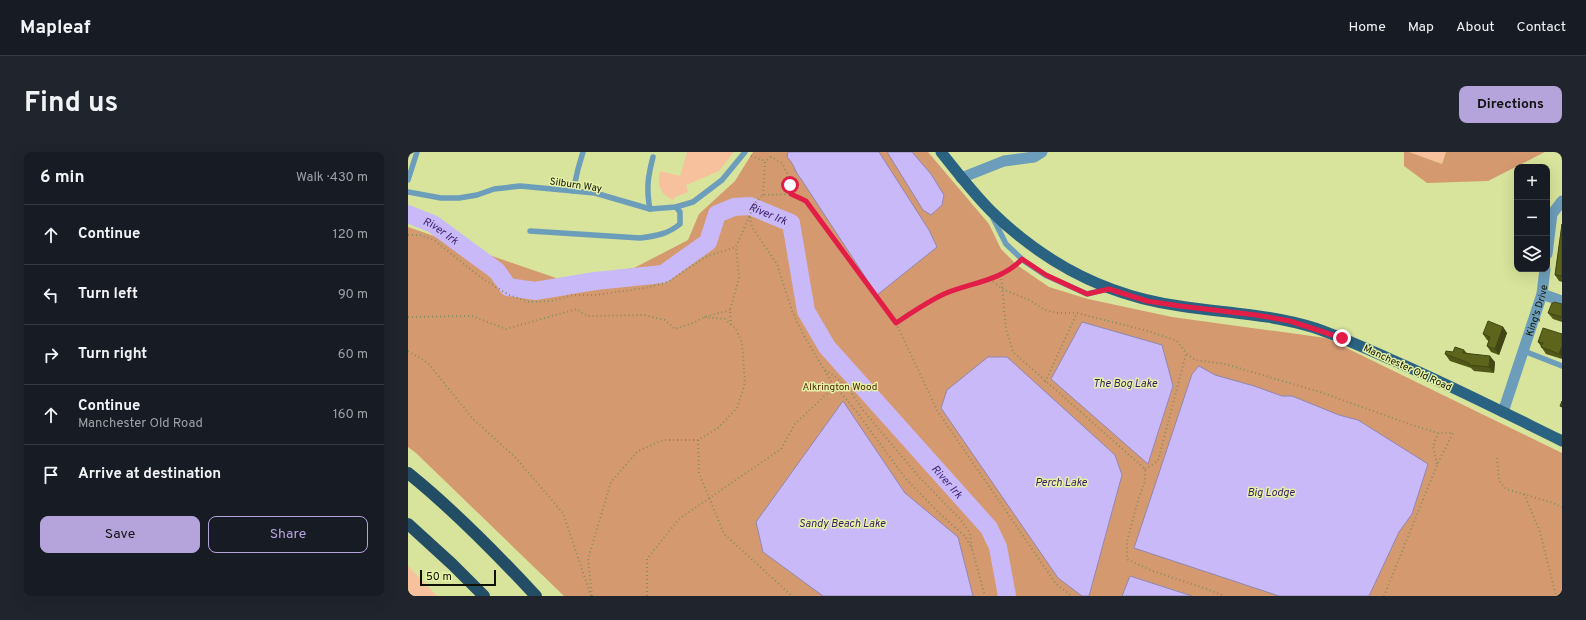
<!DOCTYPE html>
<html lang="en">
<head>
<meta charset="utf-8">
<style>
	body { margin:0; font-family:Overpass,sans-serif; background:#20242c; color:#f1f3f6 }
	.controls { position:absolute; right:12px; top:12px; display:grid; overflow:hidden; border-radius:8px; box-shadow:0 4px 16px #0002 }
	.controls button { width:36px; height:36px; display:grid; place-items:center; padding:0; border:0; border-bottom:1px solid #363941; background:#171b24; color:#f1f3f6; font:20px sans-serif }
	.scale { position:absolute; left:12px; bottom:10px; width:76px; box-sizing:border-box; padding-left:4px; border:2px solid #0e1100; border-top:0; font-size:11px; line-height:14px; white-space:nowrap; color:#0e1100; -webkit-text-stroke:3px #e5f1a7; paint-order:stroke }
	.stop { position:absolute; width:12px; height:12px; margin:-9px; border:3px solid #e11d48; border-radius:50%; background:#fff }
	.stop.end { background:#e11d48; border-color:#fff; box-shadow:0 1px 4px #0008 }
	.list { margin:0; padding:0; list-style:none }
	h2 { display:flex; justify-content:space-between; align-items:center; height:52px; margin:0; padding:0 16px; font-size:17px }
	h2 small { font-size:13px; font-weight:400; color:#9ea1a6 }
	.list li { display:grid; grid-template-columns:26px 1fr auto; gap:12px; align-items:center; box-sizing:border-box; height:60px; padding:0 16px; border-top:1px solid #363941 }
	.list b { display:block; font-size:15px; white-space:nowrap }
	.list p { margin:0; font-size:13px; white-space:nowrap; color:#9ea1a6 }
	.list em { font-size:13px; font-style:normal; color:#9ea1a6 }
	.actions { display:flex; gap:8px; padding:12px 16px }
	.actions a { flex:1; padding:9px 0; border:1px solid #b5a3db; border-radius:8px; text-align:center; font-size:14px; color:#b5a3db }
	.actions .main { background:#b5a3db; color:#111 }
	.icon { flex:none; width:22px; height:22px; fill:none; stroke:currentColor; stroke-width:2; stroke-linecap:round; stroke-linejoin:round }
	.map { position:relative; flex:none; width:1154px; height:444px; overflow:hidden; border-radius:8px }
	header { display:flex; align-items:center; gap:24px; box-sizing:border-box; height:56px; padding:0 20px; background:#171b24; border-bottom:1px solid #363941 }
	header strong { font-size:19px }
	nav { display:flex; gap:22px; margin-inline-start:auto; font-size:14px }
	.intro { display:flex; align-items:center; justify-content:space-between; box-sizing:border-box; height:96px; padding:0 24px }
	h1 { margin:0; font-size:28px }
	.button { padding:10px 18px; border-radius:8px; background:#b5a3db; color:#111; font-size:14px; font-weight:700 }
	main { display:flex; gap:24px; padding:0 24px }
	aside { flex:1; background:#171b24; border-radius:8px; box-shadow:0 4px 16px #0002 }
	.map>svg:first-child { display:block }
	.green { fill:#f6c19c }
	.forest { fill:#d59970 }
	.water { fill:#c9b9f9; stroke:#9187ae }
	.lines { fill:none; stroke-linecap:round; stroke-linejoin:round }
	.river { stroke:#c9b9f9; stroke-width:18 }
	.path { stroke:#868e5c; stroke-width:2; stroke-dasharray:1 3; stroke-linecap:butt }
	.service { stroke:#6c9dba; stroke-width:5.5 }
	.minor { stroke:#6c9dba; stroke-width:11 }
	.primary { stroke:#2a6281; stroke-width:11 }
	.motorway { stroke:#234d64; stroke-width:12 }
	.wall { fill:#505718 }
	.shaded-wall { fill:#414714 }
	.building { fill:#5d651c; stroke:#414714 }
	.route { stroke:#e11d48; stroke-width:5 }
	.labels { text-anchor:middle; stroke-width:3; stroke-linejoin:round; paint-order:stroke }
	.street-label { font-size:10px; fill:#0e1100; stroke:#e5f1a7 }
	.park-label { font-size:10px; fill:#4e2705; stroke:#e5f1a7 }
	.water-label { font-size:11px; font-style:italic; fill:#381c65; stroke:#e5f1a7 }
</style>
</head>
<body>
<header>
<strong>Mapleaf</strong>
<nav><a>Home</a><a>Map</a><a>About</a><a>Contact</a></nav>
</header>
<div class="intro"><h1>Find us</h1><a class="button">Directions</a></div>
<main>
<aside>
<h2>6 min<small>Walk · 430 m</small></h2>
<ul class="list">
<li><svg class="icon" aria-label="ahead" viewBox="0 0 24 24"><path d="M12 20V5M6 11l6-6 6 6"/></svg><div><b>Continue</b></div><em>120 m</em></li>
<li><svg class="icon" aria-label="left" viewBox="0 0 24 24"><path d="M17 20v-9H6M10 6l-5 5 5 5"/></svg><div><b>Turn left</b></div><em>90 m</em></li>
<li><svg class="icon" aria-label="right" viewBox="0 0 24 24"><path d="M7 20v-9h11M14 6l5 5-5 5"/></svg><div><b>Turn right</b></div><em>60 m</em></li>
<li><svg class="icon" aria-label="ahead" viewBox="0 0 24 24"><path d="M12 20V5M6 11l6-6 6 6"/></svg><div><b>Continue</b><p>Manchester Old Road</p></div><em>160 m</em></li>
<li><svg class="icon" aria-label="arrive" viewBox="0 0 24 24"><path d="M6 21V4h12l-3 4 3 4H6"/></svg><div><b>Arrive at destination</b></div></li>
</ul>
<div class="actions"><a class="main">Save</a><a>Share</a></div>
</aside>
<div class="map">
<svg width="1154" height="444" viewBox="0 0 1154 444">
	<rect width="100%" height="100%" fill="#d8e49b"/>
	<!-- green -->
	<g class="green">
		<path d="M279,0H326L311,19L278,33L280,40L267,45L265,48C252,42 249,33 252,19L272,24Z"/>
		<polygon points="1001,0 1038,0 1034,12"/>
		<polygon points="0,414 29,444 0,444"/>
	</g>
	<!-- forest -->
	<g class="forest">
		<polygon points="345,0 520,0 581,72 593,97 609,113 641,135 680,147 764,165 918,186 1154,301 1154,444 156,444 8,301 0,295 0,75 151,127 226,116 280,88 291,62 327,29"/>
		<polygon points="996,0 1001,0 1034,12 1038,0 1137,0 1080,29 1019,31 996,14"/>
	</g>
	<!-- water -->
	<g class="water">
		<path d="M380,0H471L521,78L529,95L469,143L393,27C386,19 386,11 379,5Z"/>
		<polygon points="479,0 504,0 523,22 536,43 534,53 523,63 515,58"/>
		<polygon points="674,170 754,193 765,234 740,312 643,227"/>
		<polygon points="580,205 599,205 707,303 714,323 681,444 674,444 650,426 533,256 539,238"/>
		<polygon points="791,214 807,223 846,234 874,244 884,244 931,263 950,268 1020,312 1004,362 991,380 961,444 871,444 726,396 784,222"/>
		<polygon points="435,249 497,341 550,385 565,444 415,444 355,400 348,370"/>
		<polygon points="722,424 784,444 714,444"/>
	</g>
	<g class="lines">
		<!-- river -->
		<path class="river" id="s1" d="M0,62L25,72L89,119L100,135L127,139L187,129L255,122L300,90L309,62L326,55L342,54L383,71L398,159L419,195L581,376L590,395L599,444"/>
		<!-- path -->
		<g class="path">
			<polyline points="343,4 357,9"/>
			<polyline points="355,43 357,10 363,5 374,11 379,21 379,29 382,33 383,42"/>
			<polyline points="342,65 344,75 369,112 384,159 396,184 423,229 448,259 498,327 534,364 557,384 564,397"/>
			<polyline points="0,83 11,83 26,88 72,125 101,143 121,150 143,149 165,143 187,143 237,136 260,130 297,105 328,95"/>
			<path d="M593,123L598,177L605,200L737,317V330L731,345L719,389V407C750,424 784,430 816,444"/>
			<polyline points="582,127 594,137 621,148 637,158 650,161 669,161 740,179 769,189 778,201 787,208 817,212 912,240 1004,273 1030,281 1045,281 1029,313 976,444"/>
			<polyline points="0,165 64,164 98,177 169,157 179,164 236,163 257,168 267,177 287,170 296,165 322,158"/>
			<polyline points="488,171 530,260 648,432 664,444"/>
			<path d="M323,173L322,158L331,126L328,95L347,51L355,43L383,42L398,49L488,171C503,160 520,148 538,141C557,134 596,127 609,113"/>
			<polyline points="0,199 20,211 65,267 107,305 155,361 183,444"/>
			<polyline points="417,218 429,226 443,240 454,257 511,325 552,367 562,381 564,397 577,444"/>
			<polyline points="637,230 669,161"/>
			<polyline points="290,288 291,321 316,382 384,444"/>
			<polyline points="1089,306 1091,329 1098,337 1142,350 1154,355"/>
			<polyline points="1029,312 1025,294 1030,281"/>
			<polyline points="737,317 750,309 778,202"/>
			<polyline points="1116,342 1132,380 1148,444"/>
			<polyline points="184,444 180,407 203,330 230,299 255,288 290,288 310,276 329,256 337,231 334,191 328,177 317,167 296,165"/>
			<polyline points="239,444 239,407 271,367 373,297 387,272 427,234"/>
		</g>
		<!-- service -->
		<g class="service">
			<polyline points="0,28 9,0"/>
			<polyline points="165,39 170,17 175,0"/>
			<polyline points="0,40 33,46 51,46 69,43 86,37 112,34 187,41 242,57 268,55 285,50 314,28 337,0"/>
			<path d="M242,57C238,37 240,24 245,5"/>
			<polyline points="585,66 598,92 616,109 637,123 679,142 699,137"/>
			<path d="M122,79L232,86C248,84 260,82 272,72V60L268,55"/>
			<polyline points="1116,199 1154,214"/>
		</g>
		<!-- minor -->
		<g class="minor">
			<polyline points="553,26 596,9 626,5 634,0"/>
			<polyline points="1139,102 1144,62 1154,49"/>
			<polyline points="1134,142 1154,149"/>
			<path id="s2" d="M1095,260L1134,142L1137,117"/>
		</g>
		<!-- primary -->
		<path class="primary" d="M533,0C549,20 565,41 583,59C636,111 698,144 772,154C817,161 863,162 907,176C933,185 957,196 982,207C1040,232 1097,261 1154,289"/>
		<!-- motorway -->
		<g class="motorway">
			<path d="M0,321C46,358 88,401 128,444"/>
			<polyline points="0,372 44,412 76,444"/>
		</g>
	</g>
	<!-- wall -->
	<g class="wall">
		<polygon points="1154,72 1154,130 1151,129 1147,123"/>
		<polygon points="1146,151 1154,152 1154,170 1145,167 1140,161"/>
		<polygon points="1095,175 1099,181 1091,203 1083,200 1079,194 1081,189 1079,188 1075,182"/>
		<polygon points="1154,182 1154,207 1138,202 1130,190"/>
		<polygon points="1056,198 1059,201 1087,210 1086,221 1066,219 1063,216 1042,209 1037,202 1045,200"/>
	</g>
	<!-- shaded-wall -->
	<g class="shaded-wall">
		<polygon points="1095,175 1099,181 1091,203 1087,197"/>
		<polygon points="1154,194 1154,205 1151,202"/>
		<polygon points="1082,204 1087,210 1086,221 1081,215"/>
	</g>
	<!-- building -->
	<g class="building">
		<polygon points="1154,72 1154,124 1147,123"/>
		<polygon points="1146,150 1154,152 1154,165 1140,161 1144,151 1146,151"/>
		<polygon points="1080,169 1095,175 1087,197 1079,194 1082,185 1075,182"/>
		<polygon points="1135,176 1154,182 1154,194 1151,202 1133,195 1135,191 1130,190"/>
		<polygon points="1047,195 1056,198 1055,201 1082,204 1081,215 1061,213 1061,211 1037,202 1038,199 1045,200"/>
		<polygon points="1154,249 1154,255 1152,254"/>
	</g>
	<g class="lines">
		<!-- route -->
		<path class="route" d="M382,33L383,42L398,49L488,171C503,161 519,150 536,142C561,131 594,129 614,107L638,123L679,142L701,137L739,149L772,154L848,163L882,169L934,186"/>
	</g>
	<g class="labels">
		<!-- street labels -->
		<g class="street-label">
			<text transform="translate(168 32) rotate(8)" y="4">Silburn Way</text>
			<text dy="4" stroke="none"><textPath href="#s2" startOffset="107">King's Drive</textPath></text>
			<text transform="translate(1000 215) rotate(25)" y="4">Manchester Old Road</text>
		</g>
		<!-- park labels -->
		<g class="park-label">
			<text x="432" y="238">Alkrington Wood</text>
		</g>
		<!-- water labels -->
		<g class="water-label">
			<text dy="4" stroke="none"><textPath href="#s1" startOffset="421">River Irk</textPath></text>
			<text dy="4" stroke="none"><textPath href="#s1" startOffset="37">River Irk</textPath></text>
			<text x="717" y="235">The Bog Lake</text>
			<text dy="4" stroke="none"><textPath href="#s1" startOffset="757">River Irk</textPath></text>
			<text x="653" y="334">Perch Lake</text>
			<text x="863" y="344">Big Lodge</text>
			<text x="434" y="375">Sandy Beach Lake</text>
		</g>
	</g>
</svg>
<div class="controls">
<button>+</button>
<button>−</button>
<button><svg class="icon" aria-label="layers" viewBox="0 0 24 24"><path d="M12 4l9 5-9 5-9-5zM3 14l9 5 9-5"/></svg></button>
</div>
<div class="scale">50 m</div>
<div class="stop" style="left:382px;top:33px"></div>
<div class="stop end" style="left:934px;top:186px"></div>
</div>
</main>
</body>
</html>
